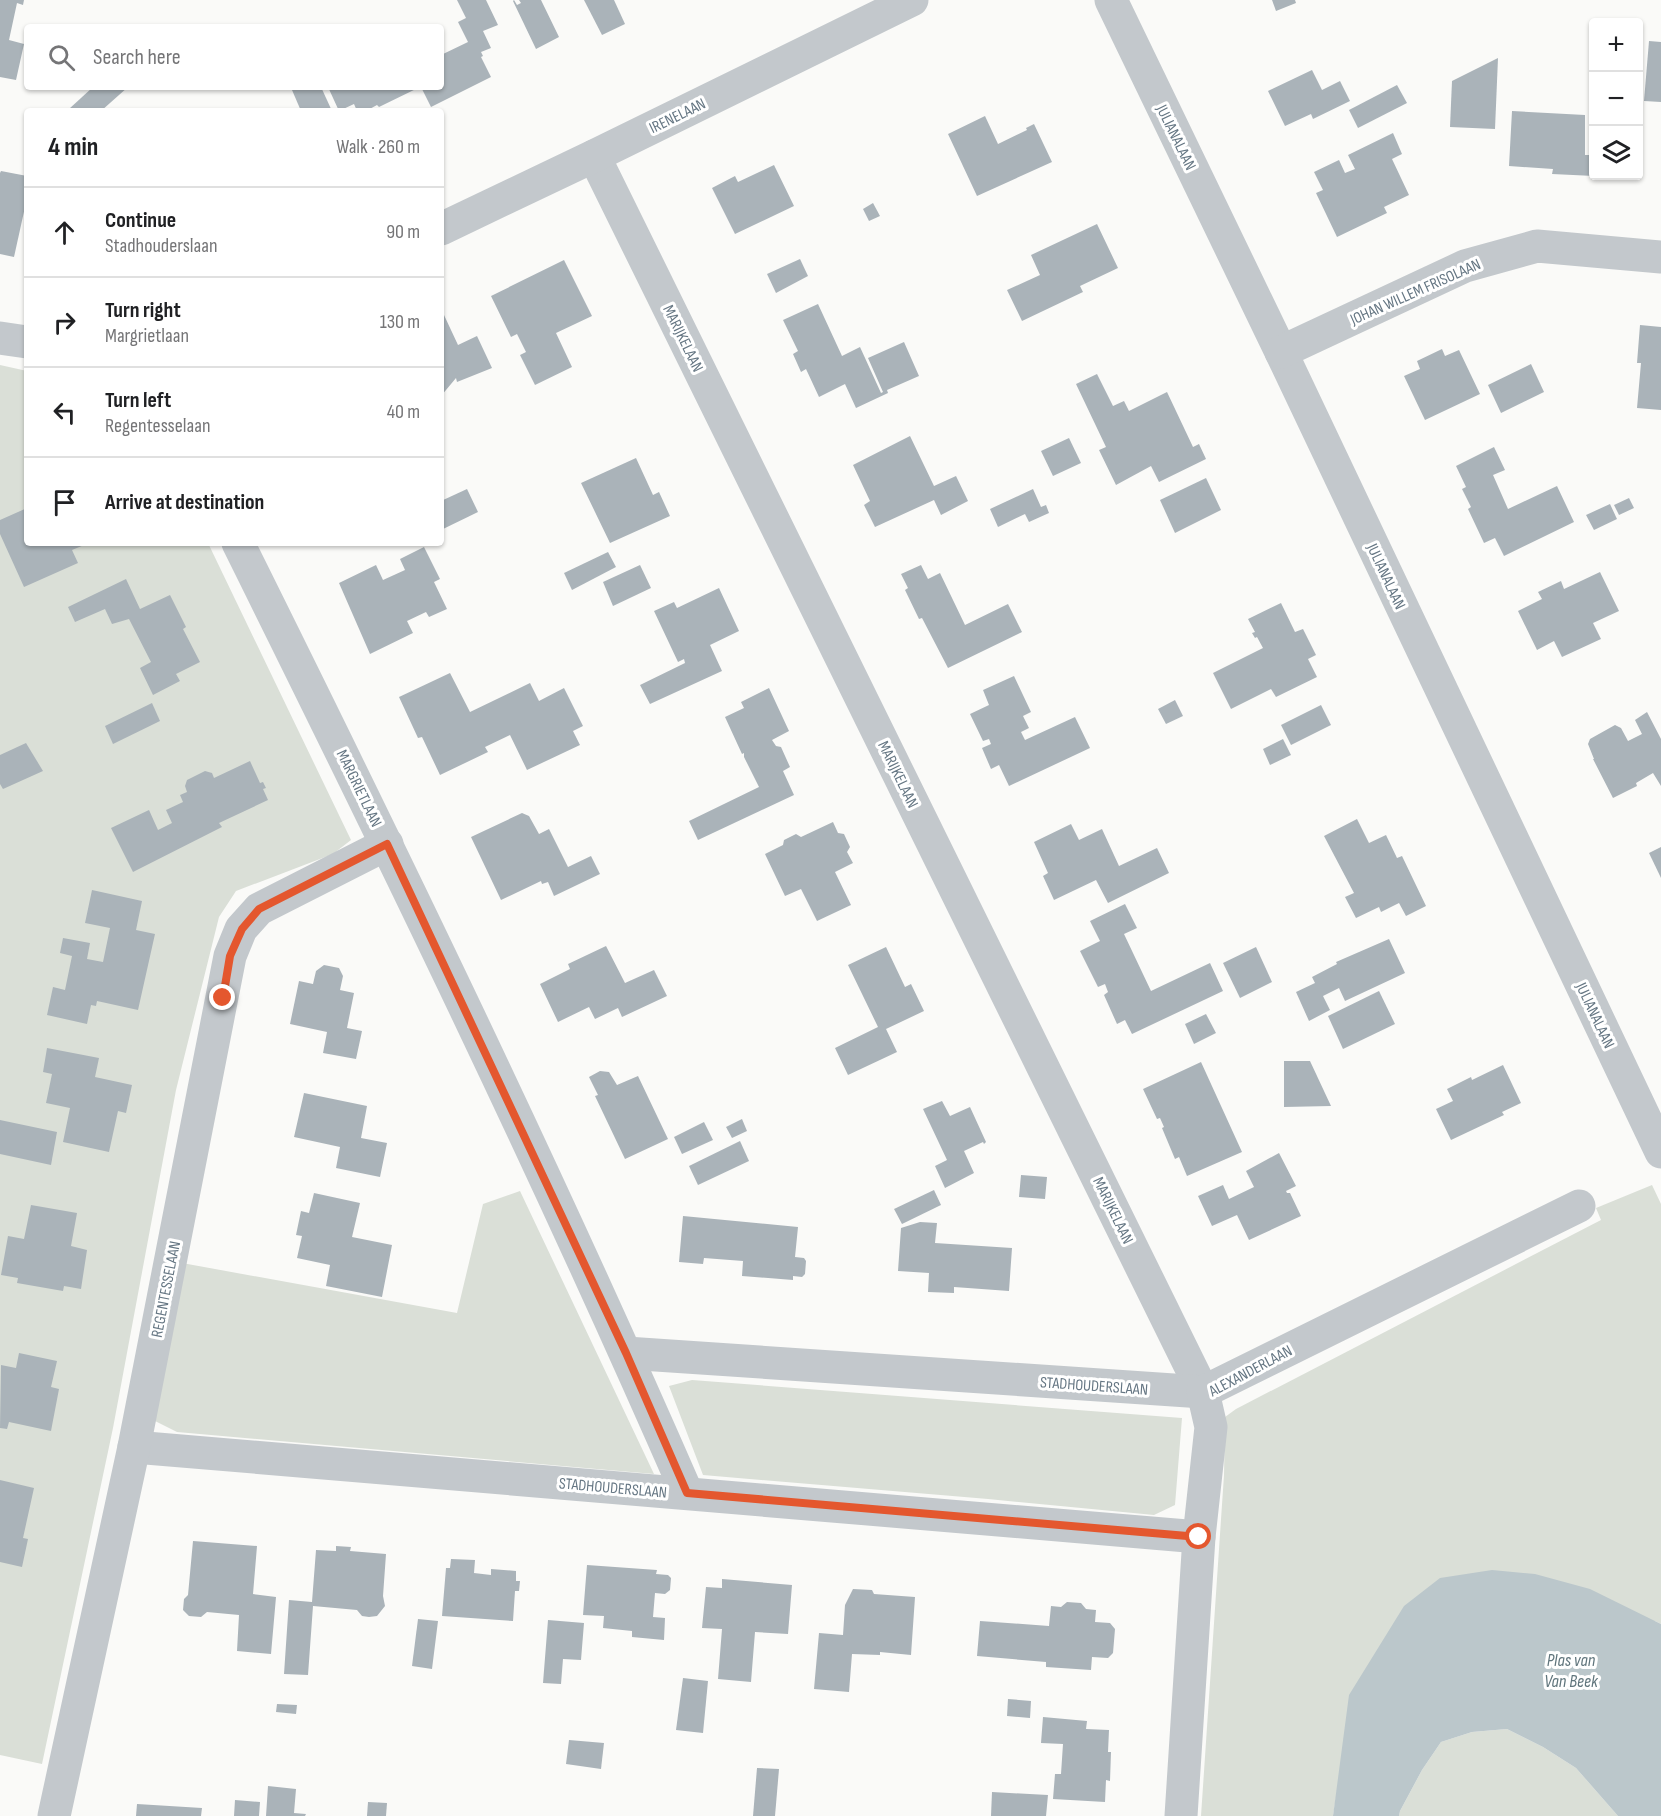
<!DOCTYPE html>
<html lang="en">
<head>
<meta charset="utf-8">
<style>
	body { margin:0; font-family:"Sofia Sans Condensed",sans-serif; background:#f6f6f6; color:#202124 }
	.controls { position:absolute; right:18px; top:18px; display:grid; overflow:hidden; border-radius:6px; box-shadow:0 2px 4px #0004 }
	.controls button { width:54px; height:54px; display:grid; place-items:center; padding:0; border:0; border-bottom:2px solid #e0e0e0; background:#fff; color:#202124; font:30px sans-serif }
	.stop { position:absolute; width:18px; height:18px; margin:-14px; border:4px solid #e4572e; border-radius:50%; background:#fff }
	.stop.end { background:#e4572e; border-color:#fff; box-shadow:0 2px 6px #0008 }
	.list { margin:0; padding:0; list-style:none }
	h2 { display:flex; justify-content:space-between; align-items:center; height:78px; margin:0; padding:0 24px; font-size:26px }
	h2 small { font-size:20px; font-weight:400; color:#757577 }
	.list li { display:grid; grid-template-columns:39px 1fr auto; gap:18px; align-items:center; box-sizing:border-box; height:90px; padding:0 24px; border-top:2px solid #e0e0e0 }
	.list b { display:block; font-size:22px; white-space:nowrap }
	.list p { margin:0; font-size:20px; white-space:nowrap; color:#757577 }
	.list em { font-size:20px; font-style:normal; color:#757577 }
	.icon { flex:none; width:33px; height:33px; fill:none; stroke:currentColor; stroke-width:2; stroke-linecap:round; stroke-linejoin:round }
	.map { position:relative; flex:none; width:1661px; height:1816px; overflow:hidden }
	.search { position:absolute; background:#fff; box-shadow:0 2px 4px #0004; left:24px; top:24px; width:420px; height:66px; display:flex; align-items:center; gap:15px; box-sizing:border-box; padding:0 21px; border-radius:6px; color:#757577; font-size:22px }
	.panel { position:absolute; background:#fff; box-shadow:0 2px 4px #0004; left:24px; top:108px; width:420px; height:438px; border-radius:6px }
	.map>svg:first-child { display:block }
	.green { fill:#dadfd7 }
	.water { fill:#bbc7cb }
	.building { fill:#aab3b9 }
	.lines { fill:none; stroke-linecap:round; stroke-linejoin:round }
	.street { stroke:#c3c8cc; stroke-width:33 }
	.route { stroke:#e4572e; stroke-width:8 }
	.labels { text-anchor:middle; stroke-width:6; stroke-linejoin:round; paint-order:stroke }
	.street-label { font-size:16px; fill:#657683; stroke:#fff }
	.water-label { font-size:18px; font-style:italic; fill:#60757c; stroke:#fff }
</style>
</head>
<body>
<div class="map">
<svg width="1661" height="1816" viewBox="0 0 1661 1816">
	<rect width="100%" height="100%" fill="#fafaf8"/>
	<!-- green -->
	<g class="green">
		<polygon points="0,365 27,371 27,543 208,543 351,840 333,854 236,891 219,917 176,1090 113,1428 42,1764 0,1755"/>
		<polygon points="1652,1185 1661,1204 1661,1624 1655,1621 1340,1772 1333,1816 1201,1816 1224,1475 1225,1417 1236,1409 1601,1220 1596,1208"/>
		<polygon points="520,1191 654,1474 177,1432 153,1420 182,1263 457,1313 483,1204"/>
		<polygon points="692,1380 1182,1418 1175,1505 1154,1515 988,1499 703,1475 669,1386"/>
		<polygon points="1507,1729 1543,1747 1576,1768 1618,1816 1399,1816 1400,1811 1422,1770 1441,1742 1472,1732"/>
	</g>
	<!-- water -->
	<polygon class="water" points="1492,1570 1535,1574 1590,1589 1661,1624 1661,1816 1618,1816 1576,1768 1543,1747 1507,1729 1472,1732 1441,1742 1422,1770 1400,1811 1399,1816 1333,1816 1349,1695 1404,1606 1440,1578"/>
	<!-- building -->
	<g class="building">
		<polygon points="0,0 24,0 23,5 17,3 9,40 24,44 16,80 0,77"/>
		<polygon points="457,0 486,0 498,25 483,31 491,48 481,52 483,56 481,57 491,77 431,107 421,87 441,87 441,55 468,42 458,22 466,18"/>
		<polygon points="514,0 517,5 521,3 519,0 541,0 559,37 536,49 513,1"/>
		<polygon points="584,0 614,0 625,24 602,35"/>
		<polygon points="1272,0 1295,0 1296,3 1276,11"/>
		<polygon points="1649,41 1661,42 1661,102 1644,101"/>
		<polygon points="1498,58 1495,129 1450,127 1452,81"/>
		<polygon points="1312,70 1322,90 1340,81 1350,101 1313,119 1311,114 1285,126 1268,91"/>
		<polygon points="1397,85 1407,103 1358,128 1349,110"/>
		<polygon points="93,87 128,87 101,111 71,111 69,109"/>
		<polygon points="298,87 321,87 332,111 301,111 292,90"/>
		<polygon points="328,87 420,87 379,107 377,105 366,111 357,111 354,104 339,111"/>
		<polygon points="1512,111 1585,115 1585,155 1594,155 1594,176 1552,174 1553,169 1509,166"/>
		<polygon points="985,116 998,144 1027,130 1026,128 1034,124 1052,162 977,196 948,134"/>
		<polygon points="1393,133 1402,154 1392,159 1409,195 1384,207 1387,213 1337,237 1316,193 1323,190 1314,172 1339,160 1345,173 1355,169 1348,155"/>
		<polygon points="774,165 794,206 735,234 712,188 735,176 738,182"/>
		<polygon points="1,171 27,176 27,198 14,257 0,254 0,173"/>
		<polygon points="873,203 880,216 869,221 863,209"/>
		<polygon points="1097,224 1118,268 1080,286 1083,292 1022,321 1007,290 1040,275 1031,255"/>
		<polygon points="800,259 808,276 776,293 767,274"/>
		<polygon points="564,260 592,316 556,333 572,367 535,385 520,355 526,352 517,334 511,337 491,296"/>
		<polygon points="818,304 842,356 860,347 881,393 883,392 868,358 904,342 919,376 887,390 888,393 856,408 845,384 819,397 806,369 801,372 793,354 798,351 783,320"/>
		<polygon points="444,315 458,345 477,336 492,368 457,382 456,378 441,396 441,316"/>
		<polygon points="1640,325 1661,327 1661,410 1637,408 1641,363 1637,363"/>
		<polygon points="1442,349 1445,356 1459,350 1480,394 1425,420 1404,376 1420,369 1417,361"/>
		<polygon points="1531,364 1544,392 1501,413 1488,385"/>
		<polygon points="1097,374 1113,406 1124,401 1129,411 1167,392 1193,447 1199,444 1206,459 1159,482 1151,466 1116,485 1099,450 1106,447 1076,384"/>
		<polygon points="910,436 934,486 956,476 968,501 941,515 934,500 875,527 864,505 870,501 853,465"/>
		<polygon points="1069,438 1081,463 1053,476 1041,451"/>
		<polygon points="1494,447 1505,470 1493,475 1508,509 1557,486 1574,522 1504,556 1495,538 1484,543 1468,509 1471,507 1462,489 1466,487 1456,466"/>
		<polygon points="636,458 653,495 659,492 670,516 610,543 581,483"/>
		<polygon points="1206,478 1221,510 1175,533 1160,500"/>
		<polygon points="467,489 478,512 441,530 441,501"/>
		<polygon points="1033,489 1041,507 1046,505 1049,513 1029,522 1025,514 998,527 990,509"/>
		<polygon points="1629,498 1634,508 1619,515 1614,505"/>
		<polygon points="1610,504 1617,519 1594,530 1586,515"/>
		<polygon points="27,508 27,543 89,543 72,550 78,563 24,587 0,534 0,520"/>
		<polygon points="424,547 440,579 434,582 447,609 429,617 426,612 407,621 413,633 370,654 339,583 376,565 383,580 405,570 400,559"/>
		<polygon points="608,552 616,567 572,590 564,573"/>
		<polygon points="640,565 651,588 613,606 603,582"/>
		<polygon points="921,565 928,579 940,573 965,625 1008,604 1022,632 948,668 922,618 919,619 905,590 908,588 901,574"/>
		<polygon points="1600,572 1619,611 1593,623 1601,639 1562,657 1554,641 1537,650 1518,611 1542,599 1538,592 1561,581 1564,589"/>
		<polygon points="126,579 140,609 170,595 186,627 183,629 200,662 176,674 180,681 153,695 140,668 151,662 129,619 112,624 105,609 75,622 68,607"/>
		<polygon points="719,588 739,631 710,645 722,671 650,704 640,685 685,663 684,659 678,662 654,611 674,602 677,608"/>
		<polygon points="1281,603 1295,632 1303,629 1316,655 1308,659 1317,677 1276,697 1271,689 1231,709 1213,673 1263,648 1257,637 1255,638 1252,633 1255,632 1248,619"/>
		<polygon points="450,673 470,712 530,683 539,701 564,688 583,726 573,731 580,745 527,770 510,735 485,747 488,752 440,775 422,737 418,738 399,697"/>
		<polygon points="1014,676 1031,712 1023,716 1029,728 1021,732 1025,740 1075,717 1090,748 1009,786 999,765 991,769 982,748 991,744 989,739 983,741 970,714 989,705 983,690"/>
		<polygon points="769,688 789,731 772,740 776,746 781,747 790,767 783,771 794,795 698,840 689,821 759,787 744,757 744,753 742,754 725,717 744,708 741,702"/>
		<polygon points="1175,700 1183,716 1166,724 1158,709"/>
		<polygon points="152,703 160,721 113,744 105,726"/>
		<polygon points="1321,705 1331,725 1291,745 1281,725"/>
		<polygon points="1647,712 1661,739 1661,786 1653,773 1636,783 1637,786 1613,798 1593,759 1594,759 1588,744 1590,739 1615,725 1621,728 1628,741 1642,734 1635,720"/>
		<polygon points="1283,739 1291,755 1270,765 1263,749"/>
		<polygon points="26,743 43,771 3,789 0,784 0,755"/>
		<polygon points="250,761 260,783 263,782 266,788 263,789 268,800 219,823 222,827 133,872 111,828 149,810 158,830 172,823 166,810 183,802 180,795 187,792 185,786 187,780 205,771 212,773 214,778"/>
		<polygon points="522,813 529,816 539,834 549,829 568,867 591,856 600,874 554,896 548,882 542,884 541,881 501,900 471,837"/>
		<polygon points="1357,819 1369,843 1386,835 1397,858 1402,856 1426,906 1406,916 1399,903 1381,912 1379,907 1356,918 1345,897 1354,893 1324,836"/>
		<polygon points="833,822 838,833 844,834 850,847 847,852 853,863 835,872 851,905 817,921 801,889 785,896 765,854 783,845 784,840 796,834 801,837"/>
		<polygon points="1071,824 1079,840 1102,829 1119,866 1157,848 1169,873 1108,903 1096,880 1054,900 1043,876 1048,873 1034,842"/>
		<polygon points="1661,847 1661,878 1649,853"/>
		<polygon points="92,890 142,901 136,930 155,934 138,1010 97,1001 96,1006 91,1005 87,1024 47,1015 53,987 65,990 72,956 60,953 63,938 90,943 87,959 103,962 110,928 85,923"/>
		<polygon points="1125,904 1137,928 1124,934 1151,991 1210,963 1223,991 1132,1034 1125,1020 1117,1024 1104,995 1108,992 1105,984 1098,987 1080,951 1100,941 1090,921"/>
		<polygon points="1389,939 1405,973 1345,1001 1339,988 1323,996 1330,1010 1309,1021 1296,992 1315,983 1312,977 1337,964 1336,962"/>
		<polygon points="606,946 625,983 654,970 667,996 622,1017 618,1008 595,1019 589,1007 558,1022 540,984 570,969 568,964"/>
		<polygon points="886,947 905,987 911,984 924,1011 886,1029 897,1052 848,1075 835,1048 878,1027 848,965"/>
		<polygon points="1256,947 1272,982 1240,998 1223,963"/>
		<polygon points="324,965 339,968 343,976 340,990 354,993 347,1028 362,1031 356,1059 323,1053 327,1032 290,1024 299,981 313,984 316,971"/>
		<polygon points="1379,991 1395,1024 1343,1049 1328,1016"/>
		<polygon points="1206,1014 1216,1033 1194,1044 1185,1024"/>
		<polygon points="47,1048 99,1058 95,1077 132,1085 126,1113 118,1111 109,1152 63,1142 70,1108 46,1103 52,1074 43,1072"/>
		<polygon points="1284,1061 1310,1061 1331,1106 1284,1107"/>
		<polygon points="1201,1062 1242,1152 1187,1176 1179,1157 1175,1159 1162,1128 1164,1127 1160,1118 1157,1119 1143,1089"/>
		<polygon points="1503,1065 1521,1103 1502,1112 1504,1115 1451,1140 1436,1109 1453,1101 1447,1089 1471,1077 1472,1080"/>
		<polygon points="600,1071 609,1072 617,1085 638,1076 668,1139 625,1159 595,1096 598,1095 589,1077"/>
		<polygon points="304,1093 367,1106 361,1138 387,1143 380,1177 336,1168 340,1147 294,1137"/>
		<polygon points="942,1101 950,1116 970,1107 986,1142 984,1144 983,1142 964,1151 974,1173 945,1188 935,1166 947,1160 923,1109"/>
		<polygon points="742,1119 747,1131 732,1138 726,1127"/>
		<polygon points="0,1120 57,1132 51,1165 0,1154"/>
		<polygon points="704,1122 713,1140 682,1154 674,1137"/>
		<polygon points="740,1141 749,1161 698,1185 689,1166"/>
		<polygon points="1279,1153 1296,1186 1286,1191 1287,1193 1290,1193 1301,1216 1249,1240 1237,1215 1212,1226 1198,1196 1223,1185 1229,1199 1254,1187 1246,1171"/>
		<polygon points="1021,1175 1047,1177 1045,1199 1019,1197"/>
		<polygon points="934,1190 941,1205 902,1224 894,1209"/>
		<polygon points="314,1193 360,1203 352,1237 392,1245 382,1297 326,1286 330,1265 297,1258 302,1236 296,1235 301,1211 309,1213"/>
		<polygon points="31,1205 77,1213 71,1246 87,1250 81,1289 64,1286 63,1291 17,1283 18,1278 1,1275 8,1236 24,1239"/>
		<polygon points="683,1216 798,1227 795,1257 804,1258 806,1261 805,1274 802,1277 793,1276 793,1280 742,1276 743,1261 704,1258 703,1264 679,1262"/>
		<polygon points="920,1222 937,1223 935,1243 1012,1248 1009,1291 954,1287 954,1293 928,1292 929,1273 898,1271 901,1228"/>
		<polygon points="19,1353 57,1361 51,1387 59,1389 51,1431 9,1422 7,1429 0,1428 1,1365 16,1368"/>
		<polygon points="0,1480 34,1488 23,1538 28,1539 22,1567 0,1562"/>
		<polygon points="193,1541 257,1546 253,1594 276,1597 271,1654 237,1651 239,1615 207,1612 201,1617 189,1616 183,1610 184,1599 188,1595"/>
		<polygon points="336,1546 351,1547 350,1551 386,1554 383,1596 385,1606 377,1616 369,1617 362,1616 357,1610 313,1606 308,1675 284,1674 289,1600 312,1602 316,1550 336,1551"/>
		<polygon points="451,1559 475,1560 474,1573 491,1575 491,1569 516,1571 516,1581 520,1581 519,1591 515,1591 513,1621 442,1616 446,1568 450,1568"/>
		<polygon points="587,1565 657,1570 656,1574 668,1575 671,1578 670,1590 665,1594 655,1593 653,1617 665,1618 664,1640 632,1637 632,1631 603,1628 604,1616 583,1615"/>
		<polygon points="722,1579 792,1585 788,1634 755,1632 751,1682 718,1679 722,1629 702,1628 706,1587 722,1588"/>
		<polygon points="853,1589 872,1590 874,1594 915,1597 911,1655 880,1652 880,1655 852,1654 849,1692 814,1689 819,1633 843,1635 845,1605"/>
		<polygon points="1067,1602 1081,1603 1086,1609 1096,1610 1095,1622 1110,1623 1115,1629 1113,1653 1108,1658 1092,1657 1091,1670 1046,1667 1046,1662 977,1656 980,1621 1049,1626 1051,1606 1061,1607"/>
		<polygon points="418,1619 438,1621 432,1669 412,1666"/>
		<polygon points="548,1620 584,1623 581,1660 563,1659 561,1684 543,1683"/>
		<polygon points="683,1678 708,1681 703,1733 676,1730"/>
		<polygon points="1008,1699 1031,1701 1030,1718 1007,1716"/>
		<polygon points="277,1704 297,1705 296,1714 276,1712"/>
		<polygon points="1043,1717 1087,1721 1086,1729 1109,1730 1108,1752 1111,1752 1110,1781 1106,1780 1105,1802 1053,1799 1055,1774 1061,1774 1063,1744 1041,1743"/>
		<polygon points="569,1740 604,1743 601,1769 566,1764"/>
		<polygon points="757,1768 779,1769 775,1816 753,1816"/>
		<polygon points="268,1786 296,1789 294,1813 306,1814 305,1816 266,1816"/>
		<polygon points="992,1792 1048,1795 1046,1816 991,1816"/>
		<polygon points="235,1800 260,1802 259,1816 234,1816"/>
		<polygon points="368,1802 387,1803 386,1816 367,1816"/>
		<polygon points="137,1804 202,1808 201,1816 136,1816"/>
	</g>
	<g class="lines">
		<!-- street -->
		<g class="street">
			<polyline points="1111,0 1281,352 1661,1152"/>
			<polyline points="594,156 1203,1392"/>
			<polyline points="441,229 594,156 912,0"/>
			<polyline points="0,338 27,342"/>
			<polyline points="1281,352 1465,266 1537,246 1661,257"/>
			<path d="M238,543C394,857 547,1172 687,1493"/>
			<polyline points="626,1353 1203,1392"/>
			<polyline points="134,1447 1199,1537"/>
			<polyline points="54,1816 134,1447 230,956 241,929 259,909 387,844"/>
			<polyline points="1181,1816 1199,1537 1211,1427 1203,1392 1579,1206"/>
		</g>
	</g>
	<g class="lines">
		<!-- route -->
		<polyline class="route" points="223,998 230,956 242,929 259,909 387,844 626,1353 687,1493 1199,1537"/>
	</g>
	<g class="labels">
		<!-- street labels -->
		<g class="street-label">
			<text transform="translate(677 115) rotate(-26)" y="6">IRENELAAN</text>
			<text transform="translate(1177 137) rotate(64)" y="6">JULIANALAAN</text>
			<text transform="translate(1415 291) rotate(-24)" y="6">JOHAN WILLEM FRISOLAAN</text>
			<text transform="translate(684 338) rotate(64)" y="6">MARIJKELAAN</text>
			<text transform="translate(1387 576) rotate(65)" y="6">JULIANALAAN</text>
			<text transform="translate(899 774) rotate(64)" y="6">MARIJKELAAN</text>
			<text transform="translate(360 788) rotate(64)" y="6">MARGRIETLAAN</text>
			<text transform="translate(1596 1015) rotate(65)" y="6">JULIANALAAN</text>
			<text transform="translate(1114 1210) rotate(64)" y="6">MARIJKELAAN</text>
			<text transform="translate(165 1289) rotate(-79)" y="6">REGENTESSELAAN</text>
			<text transform="translate(1250 1370) rotate(-28)" y="6">ALEXANDERLAAN</text>
			<text transform="translate(1094 1385) rotate(4)" y="6">STADHOUDERSLAAN</text>
			<text transform="translate(613 1487) rotate(5)" y="6">STADHOUDERSLAAN</text>
		</g>
		<!-- water labels -->
		<g class="water-label">
			<text x="1571" y="1666">Plas van<tspan x="1571" dy="21">Van Beek</tspan></text>
		</g>
	</g>
</svg>
<div class="controls">
<button>+</button>
<button>−</button>
<button><svg class="icon" aria-label="layers" viewBox="0 0 24 24"><path d="M12 4l9 5-9 5-9-5zM3 14l9 5 9-5"/></svg></button>
</div>
<div class="stop" style="left:1199px;top:1537px"></div>
<div class="stop end" style="left:223px;top:998px"></div>
<div class="search"><svg class="icon" aria-label="search" viewBox="0 0 24 24"><circle cx="10" cy="10" r="6"/><path d="M15 15l6 6"/></svg>Search here</div>
<section class="panel">
<h2>4 min<small>Walk · 260 m</small></h2>
<ul class="list">
<li><svg class="icon" aria-label="ahead" viewBox="0 0 24 24"><path d="M12 20V5M6 11l6-6 6 6"/></svg><div><b>Continue</b><p>Stadhouderslaan</p></div><em>90 m</em></li>
<li><svg class="icon" aria-label="right" viewBox="0 0 24 24"><path d="M7 20v-9h11M14 6l5 5-5 5"/></svg><div><b>Turn right</b><p>Margrietlaan</p></div><em>130 m</em></li>
<li><svg class="icon" aria-label="left" viewBox="0 0 24 24"><path d="M17 20v-9H6M10 6l-5 5 5 5"/></svg><div><b>Turn left</b><p>Regentesselaan</p></div><em>40 m</em></li>
<li><svg class="icon" aria-label="arrive" viewBox="0 0 24 24"><path d="M6 21V4h12l-3 4 3 4H6"/></svg><div><b>Arrive at destination</b></div></li>
</ul>
</section>
</div>
</body>
</html>
